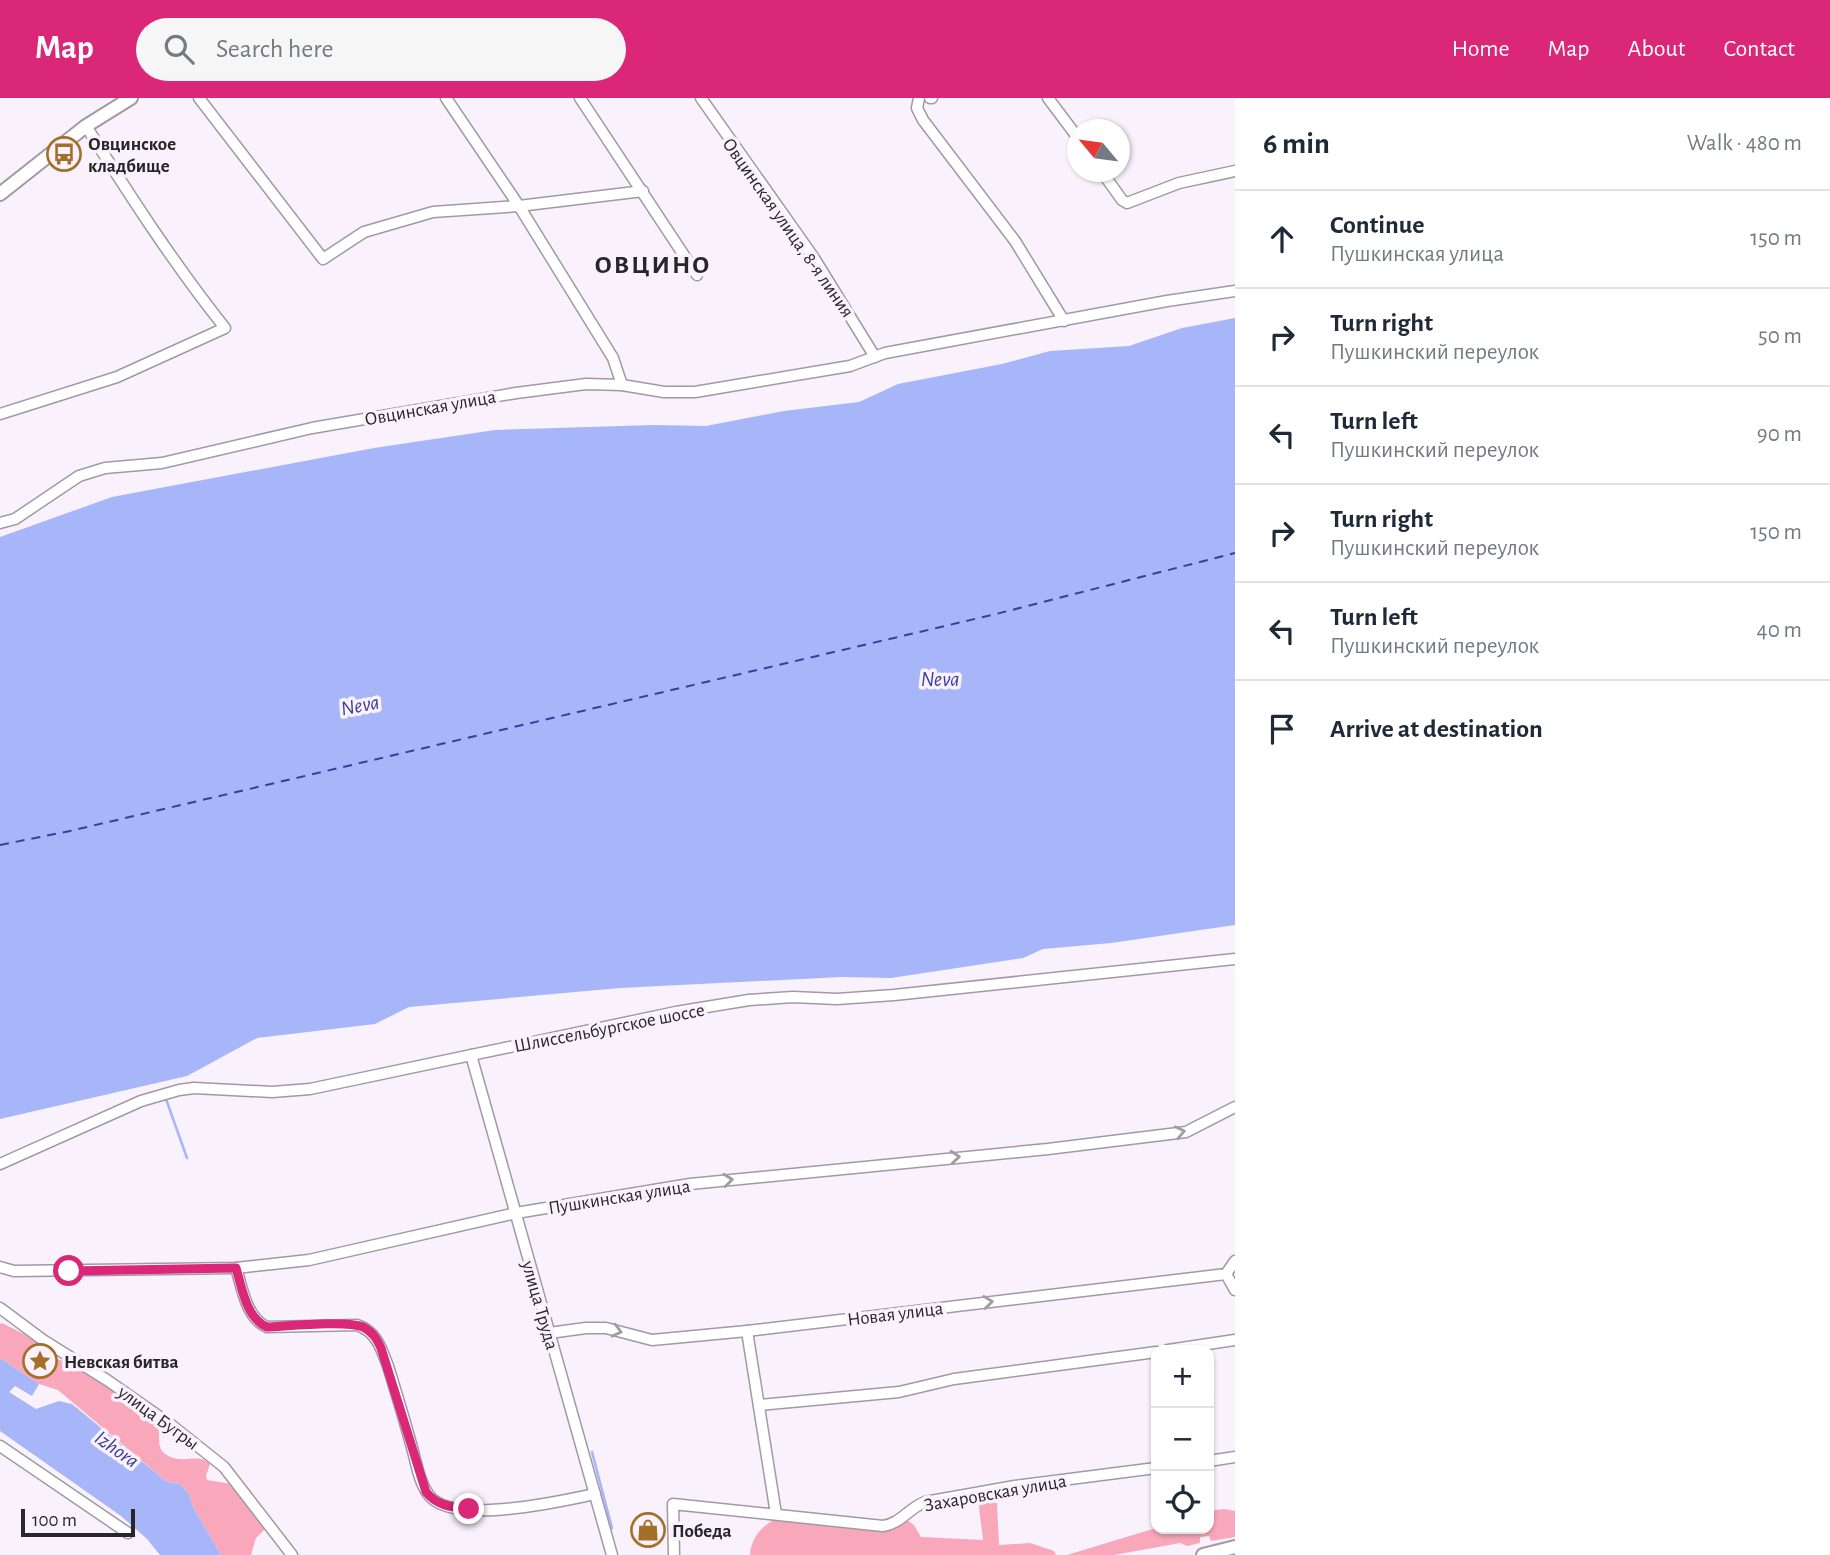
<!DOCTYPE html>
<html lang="en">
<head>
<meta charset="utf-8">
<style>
	body { margin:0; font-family:"Alegreya Sans",sans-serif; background:#f6f6f7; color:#1f2937 }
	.controls { position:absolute; right:21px; bottom:21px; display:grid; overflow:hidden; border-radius:14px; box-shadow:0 2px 5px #0004 }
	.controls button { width:63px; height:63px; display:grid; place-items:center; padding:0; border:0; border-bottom:2px solid #e0e1e3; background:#fff; color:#1f2937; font:35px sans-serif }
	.compass { position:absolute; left:1067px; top:21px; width:63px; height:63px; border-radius:50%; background:#fff; box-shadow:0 2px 5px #0004; rotate:299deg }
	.scale { position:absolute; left:21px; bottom:18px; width:114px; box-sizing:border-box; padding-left:7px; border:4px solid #292629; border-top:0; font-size:19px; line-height:24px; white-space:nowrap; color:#292629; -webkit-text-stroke:5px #f9f1fb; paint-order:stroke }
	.stop { position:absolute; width:21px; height:21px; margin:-16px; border:5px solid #db2777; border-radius:50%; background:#fff }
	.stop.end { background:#db2777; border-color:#fff; box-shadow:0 2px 7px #0008 }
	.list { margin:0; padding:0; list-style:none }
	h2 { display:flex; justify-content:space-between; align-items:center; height:91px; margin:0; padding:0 28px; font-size:30px }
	h2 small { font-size:23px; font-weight:400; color:#747a83 }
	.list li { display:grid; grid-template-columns:46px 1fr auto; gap:21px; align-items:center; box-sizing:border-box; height:98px; padding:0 28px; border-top:2px solid #e0e1e3 }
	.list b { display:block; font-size:26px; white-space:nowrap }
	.list p { margin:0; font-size:23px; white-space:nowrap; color:#747a83 }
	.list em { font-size:23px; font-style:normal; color:#747a83 }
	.icon { flex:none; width:38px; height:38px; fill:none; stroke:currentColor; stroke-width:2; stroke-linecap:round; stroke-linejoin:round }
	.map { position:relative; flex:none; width:1235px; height:1457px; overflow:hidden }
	header { display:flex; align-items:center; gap:42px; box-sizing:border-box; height:98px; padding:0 35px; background:#db2777; color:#fff }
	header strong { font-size:33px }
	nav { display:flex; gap:38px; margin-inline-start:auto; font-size:24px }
	.search { width:490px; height:63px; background:#f6f6f7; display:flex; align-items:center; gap:18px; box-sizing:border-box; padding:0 24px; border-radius:38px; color:#747a83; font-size:26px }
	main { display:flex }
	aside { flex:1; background:#fff }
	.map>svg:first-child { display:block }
	.forest { fill:#f9a8bc }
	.water { fill:#a7b5f9 }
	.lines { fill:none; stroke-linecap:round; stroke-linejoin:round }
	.stream { stroke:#a7b5f9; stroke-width:2.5 }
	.ferry { stroke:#383e9e; stroke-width:2; stroke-dasharray:9 7; stroke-linecap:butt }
	.minor-casing { stroke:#a199a3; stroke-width:13 }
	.major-casing { stroke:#a199a3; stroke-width:16 }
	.minor { stroke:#fff; stroke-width:10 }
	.major { stroke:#fff; stroke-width:12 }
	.oneway { stroke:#9f9d9f }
	.route { stroke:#db2777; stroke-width:9 }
	.labels { text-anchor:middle; stroke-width:7; stroke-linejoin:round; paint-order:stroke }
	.poi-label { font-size:19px; font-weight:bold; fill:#292629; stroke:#f9f1fb; text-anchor:start }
	.street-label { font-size:19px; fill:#292629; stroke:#f9f1fb }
	.water-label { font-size:21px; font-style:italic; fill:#383e9e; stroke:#f9f1fb }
	.district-label { font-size:26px; font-weight:bold; letter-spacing:2px; fill:#292629; stroke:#f9f1fb }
</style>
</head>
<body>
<header>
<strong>Map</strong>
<div class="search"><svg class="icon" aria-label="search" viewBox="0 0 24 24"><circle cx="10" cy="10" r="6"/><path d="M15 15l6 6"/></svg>Search here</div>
<nav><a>Home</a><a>Map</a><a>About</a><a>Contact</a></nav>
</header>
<main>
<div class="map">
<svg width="1235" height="1457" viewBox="0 0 1235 1457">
	<rect width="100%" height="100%" fill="#f9f1fb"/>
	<!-- forest -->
	<g class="forest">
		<path d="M2,1225L42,1245L45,1253L39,1255L36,1266L41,1268L52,1259L82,1270L147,1316C151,1320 156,1323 158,1328C161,1337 156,1348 164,1355C182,1369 197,1353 210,1366L206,1378L207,1382L232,1386L266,1430L256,1440L251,1457H221L193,1409L189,1396L180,1386L167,1384L58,1292L39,1286L0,1260V1226Z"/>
		<path d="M987,1399L989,1403L997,1405L999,1447L1030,1445L1054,1453L1056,1457H750C751,1440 761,1429 775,1421L885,1431L896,1430L907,1422L914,1427L921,1439L983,1442L978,1400Z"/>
		<polygon points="1224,1411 1235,1413 1235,1439 1211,1443 1209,1438 1200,1439 1200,1445 1187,1448 1180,1445 1114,1457 1067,1457 1156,1430 1209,1431 1209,1413"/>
	</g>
	<!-- water -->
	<g class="water">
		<polygon points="1235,220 1235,827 1111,845 1043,851 1023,860 891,880 841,879 620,890 409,909 375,926 257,940 187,978 0,1021 0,439 112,399 374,350 495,332 653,327 706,328 784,313 859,304 898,286 1002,266 1050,253 1129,248 1182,230"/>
		<polygon points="0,1260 39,1286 32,1298 15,1288 9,1294 36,1311 59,1303 72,1306 167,1384 180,1386 189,1396 193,1409 221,1457 160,1457 147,1441 121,1418 0,1333"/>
	</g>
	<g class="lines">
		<!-- stream -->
		<g class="stream">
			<polyline points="166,1001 187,1060"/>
			<polyline points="592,1354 612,1430"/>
		</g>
		<!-- ferry -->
		<polyline class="ferry" points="0,747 70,733 996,516 1235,455"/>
		<!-- minor casing -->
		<g class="minor-casing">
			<g id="minor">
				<polyline points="199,0 323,161 364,134 433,114 519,108 643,93"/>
				<polyline points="446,0 519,108 613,260 622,287"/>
				<polyline points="580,0 697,177"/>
				<polyline points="701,0 814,160 875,259"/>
				<polyline points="919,0 917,10 923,22 1015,143 1064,223"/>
				<polyline points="930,0 932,0"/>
				<polyline points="1048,0 1078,40"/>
				<polyline points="1102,74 1122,102 1127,105 1179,85 1235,73"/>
				<path d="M0,316L117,279L225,230C174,166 130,98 86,28"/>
				<polyline points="0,425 15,421 79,378 105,370 162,365 312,330 516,295 586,286 622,287 664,294 695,294 850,268 885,255 1167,203 1235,193"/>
				<polyline points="471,957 612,1457"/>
				<polyline points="0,1066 141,1003 179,992 194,990 272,994 310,991 676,914 749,902 793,899 837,901 894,897 1235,861"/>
				<polyline points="0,1169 14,1173 236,1170 309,1162 516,1115 690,1086 1048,1051 1186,1034 1235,1009"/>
				<path d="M236,1170C242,1189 246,1220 267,1229L357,1227C377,1234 381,1250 388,1268C396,1294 404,1320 411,1346C416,1362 418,1382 428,1396C450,1429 562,1403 595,1396"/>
				<polyline points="1226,1176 1235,1192"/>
				<polyline points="0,1210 43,1242 107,1282 170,1326 224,1369 292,1457"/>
				<polyline points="747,1233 776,1416"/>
				<polyline points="549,1235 586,1230 606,1230 652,1242 747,1233 1226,1176 1235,1163"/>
				<polyline points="1168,1252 1235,1242"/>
				<polyline points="759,1307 899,1294 954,1281 1156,1254"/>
				<polyline points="0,1348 128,1435"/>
				<polyline points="1209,1363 1235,1359"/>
				<path d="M674,1457L673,1406L883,1428C900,1426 909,1410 925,1404L1015,1388L1156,1370"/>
			</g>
		</g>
		<!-- major casing -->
		<g class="major-casing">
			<g id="major">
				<polyline points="0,96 86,28 131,0"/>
				<polyline points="1203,1457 1235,1449"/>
			</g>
		</g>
		<!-- minor -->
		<use href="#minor" class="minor"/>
		<!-- major -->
		<use href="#major" class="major"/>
	</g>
	<!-- one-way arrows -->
	<defs><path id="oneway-chevron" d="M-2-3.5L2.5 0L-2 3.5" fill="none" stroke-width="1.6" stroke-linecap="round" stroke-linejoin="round" transform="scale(1.75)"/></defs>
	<g class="oneway">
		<use href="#oneway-chevron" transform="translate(1180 1034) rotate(-12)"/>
		<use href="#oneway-chevron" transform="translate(955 1059) rotate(-5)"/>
		<use href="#oneway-chevron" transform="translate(728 1082) rotate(-6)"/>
		<use href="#oneway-chevron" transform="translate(988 1204) rotate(-7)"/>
		<use href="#oneway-chevron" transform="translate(617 1233) rotate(14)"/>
	</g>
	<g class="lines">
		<!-- route -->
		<path class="route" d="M69,1173L236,1170C242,1190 246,1220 267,1229C289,1228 346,1222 363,1229C373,1234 377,1241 381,1250L426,1394C437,1408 452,1409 469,1411"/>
	</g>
	<!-- icons -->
	<defs>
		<g id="bus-ring" transform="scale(1.75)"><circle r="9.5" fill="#f9f1fb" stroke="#a46f29" stroke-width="1.5"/><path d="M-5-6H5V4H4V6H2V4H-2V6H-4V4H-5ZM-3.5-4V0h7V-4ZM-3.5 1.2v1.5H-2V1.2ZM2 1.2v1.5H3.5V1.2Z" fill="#a46f29"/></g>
		<g id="sight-ring" transform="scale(1.75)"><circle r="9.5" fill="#f9f1fb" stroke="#a46f29" stroke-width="1.5"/><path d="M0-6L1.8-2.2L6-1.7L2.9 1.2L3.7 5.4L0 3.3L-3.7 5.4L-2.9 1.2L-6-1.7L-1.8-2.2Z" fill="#a46f29"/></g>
		<g id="shop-ring" transform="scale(1.75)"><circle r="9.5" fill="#f9f1fb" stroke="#a46f29" stroke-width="1.5"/><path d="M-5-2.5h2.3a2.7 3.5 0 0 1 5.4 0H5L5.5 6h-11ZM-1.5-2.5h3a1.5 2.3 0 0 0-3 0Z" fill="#a46f29"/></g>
	</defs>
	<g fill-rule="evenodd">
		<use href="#bus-ring" x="64" y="56"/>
		<use href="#sight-ring" x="40" y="1263"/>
		<use href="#shop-ring" x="648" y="1432"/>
	</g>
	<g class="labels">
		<!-- poi labels -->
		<g class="poi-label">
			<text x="88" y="52">Овцинское<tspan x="88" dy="22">кладбище</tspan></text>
			<text x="64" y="1270">Невская битва</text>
			<text x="672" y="1439">Победа</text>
		</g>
		<!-- street labels -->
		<g class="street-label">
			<text transform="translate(789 129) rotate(55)" y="7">Овцинская улица, 8-я линия</text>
			<text transform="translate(430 309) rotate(-10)" y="7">Овцинская улица</text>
			<text transform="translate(609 929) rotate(-11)" y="7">Шлиссельбургское шоссе</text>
			<text transform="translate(619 1098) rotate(-9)" y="7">Пушкинская улица</text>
			<text transform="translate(541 1207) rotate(74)" y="7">улица Труда</text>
			<text transform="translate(895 1215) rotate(-7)" y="7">Новая улица</text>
			<text transform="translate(159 1319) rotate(36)" y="7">улица Бугры</text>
			<text transform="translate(995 1394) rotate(-10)" y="7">Захаровская улица</text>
		</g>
		<!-- water labels -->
		<g class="water-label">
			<text x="940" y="588">Neva</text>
			<text transform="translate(360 607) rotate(-11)" y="7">Neva</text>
			<text transform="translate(117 1351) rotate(35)" y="7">Izhora</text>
		</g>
		<!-- district labels -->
		<g class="district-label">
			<text x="653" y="175">ОВЦИНО</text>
		</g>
	</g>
</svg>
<div class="controls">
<button>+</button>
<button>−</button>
<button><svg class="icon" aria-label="locate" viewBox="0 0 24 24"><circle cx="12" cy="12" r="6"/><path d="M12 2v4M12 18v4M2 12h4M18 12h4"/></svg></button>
</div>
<svg class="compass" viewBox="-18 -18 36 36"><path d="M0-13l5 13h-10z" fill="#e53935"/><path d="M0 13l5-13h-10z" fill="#747a83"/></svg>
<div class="scale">100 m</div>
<div class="stop" style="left:69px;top:1173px"></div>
<div class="stop end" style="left:469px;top:1411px"></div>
</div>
<aside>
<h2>6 min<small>Walk · 480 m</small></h2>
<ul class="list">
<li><svg class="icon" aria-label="ahead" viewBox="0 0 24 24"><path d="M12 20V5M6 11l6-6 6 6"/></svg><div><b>Continue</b><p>Пушкинская улица</p></div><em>150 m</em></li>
<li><svg class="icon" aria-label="right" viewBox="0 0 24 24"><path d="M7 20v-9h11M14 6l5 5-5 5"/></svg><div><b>Turn right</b><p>Пушкинский переулок</p></div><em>50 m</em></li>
<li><svg class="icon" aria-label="left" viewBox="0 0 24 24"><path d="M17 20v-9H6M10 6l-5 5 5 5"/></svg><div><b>Turn left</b><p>Пушкинский переулок</p></div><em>90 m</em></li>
<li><svg class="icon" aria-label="right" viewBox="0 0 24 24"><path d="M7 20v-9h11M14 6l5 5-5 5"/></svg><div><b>Turn right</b><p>Пушкинский переулок</p></div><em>150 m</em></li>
<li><svg class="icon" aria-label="left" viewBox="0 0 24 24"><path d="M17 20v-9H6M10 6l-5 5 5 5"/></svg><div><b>Turn left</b><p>Пушкинский переулок</p></div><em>40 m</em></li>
<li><svg class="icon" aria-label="arrive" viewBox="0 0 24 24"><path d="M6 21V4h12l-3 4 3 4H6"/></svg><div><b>Arrive at destination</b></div></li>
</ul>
</aside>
</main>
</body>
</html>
